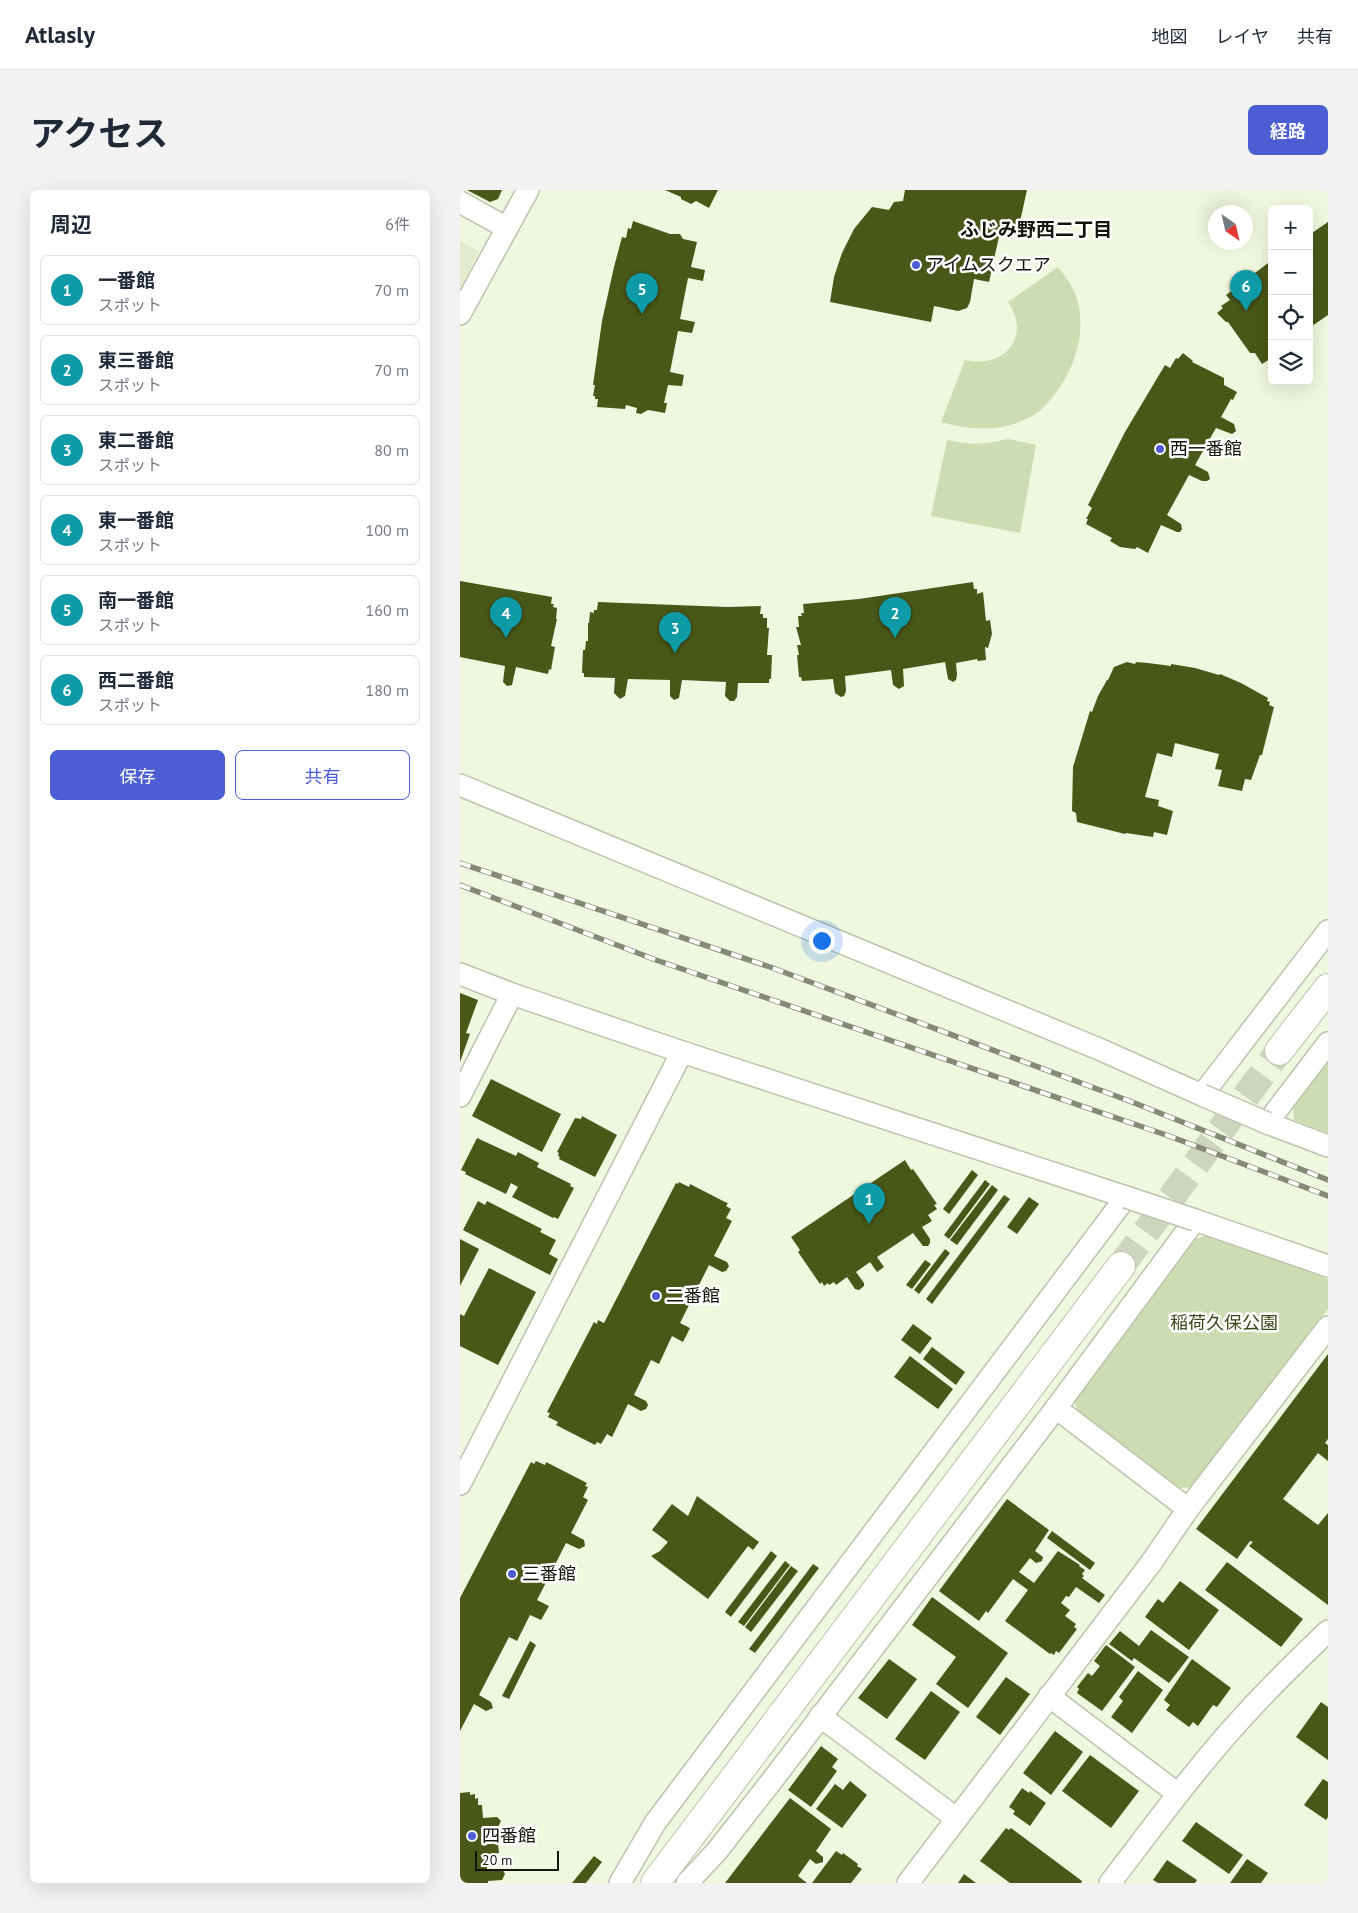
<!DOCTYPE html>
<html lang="ja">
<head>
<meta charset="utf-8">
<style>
	body { margin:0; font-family:"PT Sans","Noto Sans JP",sans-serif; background:#f2f2f3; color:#1f2937 }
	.controls { position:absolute; right:15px; top:15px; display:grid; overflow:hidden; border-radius:8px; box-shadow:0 5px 20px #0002 }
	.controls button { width:45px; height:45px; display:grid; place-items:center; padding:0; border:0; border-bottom:1px solid #e0e1e3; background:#fff; color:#1f2937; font:25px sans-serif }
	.compass { position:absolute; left:748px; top:15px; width:45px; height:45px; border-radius:50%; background:#fff; box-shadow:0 5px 20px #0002; rotate:146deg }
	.scale { position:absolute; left:15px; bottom:12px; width:84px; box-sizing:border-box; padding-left:5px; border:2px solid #12150c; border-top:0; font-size:14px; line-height:18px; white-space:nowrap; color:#12150c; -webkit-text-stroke:4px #fff; paint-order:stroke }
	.you { position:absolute; left:361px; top:750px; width:18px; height:18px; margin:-12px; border:4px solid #fff; border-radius:50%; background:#1a73e8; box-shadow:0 0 0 8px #1a73e833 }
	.badge { display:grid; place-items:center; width:32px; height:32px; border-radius:50%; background:#4c5ed3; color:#fff; font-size:16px; font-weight:700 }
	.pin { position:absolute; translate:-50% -41px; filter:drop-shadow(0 1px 2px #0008) }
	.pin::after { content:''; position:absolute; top:26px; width:18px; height:15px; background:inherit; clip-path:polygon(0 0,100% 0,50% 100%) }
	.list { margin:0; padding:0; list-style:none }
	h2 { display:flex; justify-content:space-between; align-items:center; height:65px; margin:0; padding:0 20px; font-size:21px }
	h2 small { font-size:16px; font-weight:400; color:#747a83 }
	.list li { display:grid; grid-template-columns:32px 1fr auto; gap:15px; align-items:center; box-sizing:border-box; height:70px; margin:0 10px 10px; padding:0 10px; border:1px solid #e0e1e3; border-radius:8px }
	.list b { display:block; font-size:19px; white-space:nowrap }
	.list p { margin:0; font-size:16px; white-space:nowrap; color:#747a83 }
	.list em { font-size:16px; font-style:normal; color:#747a83 }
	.actions { display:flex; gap:10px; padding:15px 20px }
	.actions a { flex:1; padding:11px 0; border:1px solid #4c5ed3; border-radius:8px; text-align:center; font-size:18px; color:#4c5ed3 }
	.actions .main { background:#4c5ed3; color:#fff }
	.icon { flex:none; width:28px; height:28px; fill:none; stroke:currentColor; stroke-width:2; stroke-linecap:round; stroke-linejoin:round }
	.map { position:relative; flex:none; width:868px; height:1693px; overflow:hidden; border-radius:8px }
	header { display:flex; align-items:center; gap:30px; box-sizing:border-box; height:70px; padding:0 25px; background:#fff; border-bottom:1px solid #e0e1e3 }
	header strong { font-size:24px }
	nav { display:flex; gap:28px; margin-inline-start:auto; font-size:18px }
	.intro { display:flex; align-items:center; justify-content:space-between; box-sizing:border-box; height:120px; padding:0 30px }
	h1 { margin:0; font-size:35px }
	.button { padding:12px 22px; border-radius:8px; background:#4c5ed3; color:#fff; font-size:18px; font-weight:700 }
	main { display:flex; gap:30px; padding:0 30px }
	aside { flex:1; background:#fff; border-radius:8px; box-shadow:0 5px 20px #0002 }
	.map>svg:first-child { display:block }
	.built { fill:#e2eccc }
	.green { fill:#cedcb2 }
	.building { fill:#495819 }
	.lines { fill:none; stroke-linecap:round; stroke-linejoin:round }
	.tertiary-tunnel { stroke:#ced5be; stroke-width:28; stroke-dasharray:28 14; stroke-linecap:butt }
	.minor-casing { stroke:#bcc4ad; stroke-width:24 }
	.tertiary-casing { stroke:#bcc4ad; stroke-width:30 }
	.minor { stroke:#fff; stroke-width:21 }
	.tertiary { stroke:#fff; stroke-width:28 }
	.rail-casing { stroke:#848978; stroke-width:5.5 }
	.rail { stroke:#fff; stroke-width:4; stroke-dasharray:11; stroke-linecap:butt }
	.minor-bridge-casing { stroke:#bcc4ad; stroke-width:24; stroke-linecap:butt }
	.minor-bridge { stroke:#fff; stroke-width:21 }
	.poi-dot { fill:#4c5ed3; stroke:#fff; stroke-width:2 }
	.labels { text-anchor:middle; stroke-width:5; stroke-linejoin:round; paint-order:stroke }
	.poi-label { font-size:18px; fill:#12150c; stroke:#fff; text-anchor:start }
	.park-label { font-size:18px; fill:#3b4818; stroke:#fff }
	.neighbourhood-label { font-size:19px; font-weight:bold; fill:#12150c; stroke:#fff }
</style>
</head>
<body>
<header>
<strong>Atlasly</strong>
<nav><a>地図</a><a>レイヤ</a><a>共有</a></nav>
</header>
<div class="intro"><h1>アクセス</h1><a class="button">経路</a></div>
<main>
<aside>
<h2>周辺<small>6件</small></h2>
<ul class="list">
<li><span class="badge" style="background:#0f9aa8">1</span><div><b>一番館</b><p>スポット</p></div><em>70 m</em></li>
<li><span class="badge" style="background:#0f9aa8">2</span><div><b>東三番館</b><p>スポット</p></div><em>70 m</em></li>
<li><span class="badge" style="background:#0f9aa8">3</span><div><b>東二番館</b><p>スポット</p></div><em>80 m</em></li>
<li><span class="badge" style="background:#0f9aa8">4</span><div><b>東一番館</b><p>スポット</p></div><em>100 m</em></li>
<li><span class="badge" style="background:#0f9aa8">5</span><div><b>南一番館</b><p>スポット</p></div><em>160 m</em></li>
<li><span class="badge" style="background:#0f9aa8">6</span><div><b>西二番館</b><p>スポット</p></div><em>180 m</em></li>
</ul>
<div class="actions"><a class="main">保存</a><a>共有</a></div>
</aside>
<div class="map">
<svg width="868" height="1693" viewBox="0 0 868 1693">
	<rect width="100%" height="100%" fill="#eff7de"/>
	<!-- built -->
	<polygon class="built" points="0,51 19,61 0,98"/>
	<!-- green -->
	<g class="green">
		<path d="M598,77C604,84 609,91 613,99C629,133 617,176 595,204C587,213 581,222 570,227C542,242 511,241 481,232L505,170C544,179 572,147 548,112Z"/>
		<path d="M548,249L576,255L560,343L471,326L487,250C511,255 524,255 548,249Z"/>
		<polygon points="868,872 868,943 834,930 833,918"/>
		<polygon points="749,1045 868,1089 868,1119 733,1297 720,1298 617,1220 614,1209 734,1049"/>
	</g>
	<!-- building -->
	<g class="building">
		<polygon points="7,0 42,0 38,9 30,12"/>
		<polygon points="205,0 258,0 249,18 236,11 231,14 221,9 221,7"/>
		<polygon points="445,0 567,0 557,45 540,42 529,92 514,89 510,112 507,118 498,121 474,116 471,132 370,112 374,87 382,63 394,39 412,17 429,20 434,12 443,11"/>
		<polygon points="173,31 210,44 220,44 223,49 237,52 231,77 245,80 243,91 228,88 220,129 235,132 232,143 218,141 210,182 224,185 222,196 208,195 204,213 207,213 205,223 188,220 181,224 176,223 177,218 166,215 165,219 137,217 138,209 135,209 135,206 133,206 135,195 133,195 142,131 154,77 162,47 166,48 168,38 171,39"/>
		<polygon points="868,32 868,125 849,138 849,45"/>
		<polygon points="812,70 812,164 809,167 810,169 802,174 795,163 790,163 768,132 766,132 757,123 763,118 761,116 770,110 766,105"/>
		<polygon points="723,163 733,171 732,172 764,188 764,195 777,202 773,210 771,209 761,227 774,234 776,241 772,244 756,238 735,275 748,282 750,289 747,291 742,291 729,285 707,325 721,334 722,339 720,342 717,342 701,335 688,363 677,357 675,359 660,357 650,351 652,348 626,334 628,329 626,329 632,318 628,315 665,242 705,175 710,178 716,168 718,169"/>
		<polygon points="0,391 92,407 91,414 94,414 93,417 97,418 96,429 97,429 91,456 95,457 91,480 89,479 88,484 56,477 52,495 47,496 43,492 45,476 0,467"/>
		<polygon points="513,392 514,399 517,399 517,404 523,402 526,431 530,430 532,444 528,458 525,457 526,470 518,471 517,469 496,473 497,485 496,490 493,492 488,489 485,472 443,479 444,496 439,499 433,495 431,480 385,486 386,501 384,506 381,507 375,503 373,489 342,491 341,487 339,487 337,465 339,465 337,455 341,455 336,437 339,437 338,426 342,426 341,423 344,423 343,414 399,409"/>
		<polygon points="138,412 267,417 301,416 300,424 303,424 303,428 307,428 307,438 309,438 307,465 312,465 311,489 309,489 309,493 278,493 277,507 274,511 270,511 265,506 266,492 222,490 219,508 214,510 210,506 210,490 168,489 165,506 160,509 154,503 155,488 124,487 124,483 122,483 123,460 125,460 126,451 128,451 128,433 129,433 130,422 134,423 134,420 137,420"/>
		<polygon points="667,472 675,474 676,472 688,473 711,476 711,474 735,478 759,485 760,484 781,493 808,508 807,511 810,512 809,515 814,517 802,565 800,565 791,590 785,589 782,601 758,596 762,580 755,579 759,564 715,553 712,567 697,563 685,607 699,610 698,616 713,621 707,645 694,642 693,647 666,643 665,644 617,632 616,623 612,621 613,577 630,521 632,522 638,506 647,490 648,490 654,477"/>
		<polygon points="0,803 18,810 6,843 10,844 0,872"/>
		<polygon points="31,889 101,924 82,962 12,926"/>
		<polygon points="122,926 157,945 135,987 99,969 100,967 98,966 99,963 97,962 115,928 121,929"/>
		<polygon points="17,948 56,966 58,962 79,973 77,977 111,994 110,996 114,998 98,1029 94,1027 93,1028 52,1007 58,997 51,993 46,1004 5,984 6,982 1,980"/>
		<polygon points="445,970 451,980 453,979 477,1014 474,1015 477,1019 468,1025 472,1031 462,1037 470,1049 470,1053 468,1056 463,1056 453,1043 417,1067 424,1077 417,1082 410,1072 396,1082 404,1093 404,1096 399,1100 395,1099 387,1087 376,1095 374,1092 369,1095 368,1093 364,1096 362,1092 360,1094 338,1062 340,1060 331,1047"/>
		<polygon points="512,980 518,985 489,1024 483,1019"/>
		<polygon points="525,990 530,994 489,1049 484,1045"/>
		<polygon points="219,992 229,997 230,994 265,1012 268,1013 266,1016 271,1019 266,1028 272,1031 254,1066 267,1072 269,1076 266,1081 262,1082 249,1075 220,1133 230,1138 223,1152 212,1146 199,1174 191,1170 174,1205 186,1211 188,1215 186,1219 181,1221 168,1214 152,1247 147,1244 141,1254 137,1252 135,1255 96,1235 98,1232 88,1227 90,1223 87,1222 134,1132 137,1134 138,1130 144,1133 216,993 218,994"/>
		<polygon points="532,995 538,1000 497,1055 490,1050"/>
		<polygon points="544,1005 550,1009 472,1114 466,1109"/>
		<polygon points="569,1007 579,1014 557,1044 547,1037"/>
		<polygon points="18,1011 25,1015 27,1011 82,1039 80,1042 96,1050 89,1064 98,1069 90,1085 3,1040"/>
		<polygon points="0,1049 19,1059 0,1096"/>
		<polygon points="485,1059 490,1063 459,1104 454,1100"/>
		<polygon points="465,1070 471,1074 452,1099 446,1095"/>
		<polygon points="29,1078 76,1102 38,1175 0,1156 0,1124 4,1126"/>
		<polygon points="453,1134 472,1148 460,1164 441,1150"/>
		<polygon points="472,1157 505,1182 496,1195 463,1169"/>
		<polygon points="868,1164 868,1249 865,1253 868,1255 868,1271 858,1263 823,1309 858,1335 868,1323 868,1415 789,1356 793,1352 790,1351 777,1369 736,1339"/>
		<polygon points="450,1166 493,1199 478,1219 434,1187"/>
		<polygon points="76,1271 85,1275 86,1272 127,1293 125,1296 128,1297 123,1307 128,1310 111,1343 124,1350 125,1356 119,1359 106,1353 77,1410 89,1416 81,1430 70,1425 57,1451 49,1447 19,1505 31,1512 33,1518 26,1521 14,1514 0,1541 0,1408 71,1272 74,1274"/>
		<polygon points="237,1306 299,1352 293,1360 288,1356 248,1409 191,1366 200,1361 208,1352 192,1340 212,1314 228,1326"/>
		<polygon points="547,1309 589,1340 575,1361 583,1367 582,1371 576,1373 570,1368 559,1382 574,1393 598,1361 620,1375 619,1376 625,1380 622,1384 624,1386 622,1388 645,1405 639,1413 616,1397 609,1407 606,1406 601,1413 610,1420 605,1426 616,1434 614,1437 617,1439 599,1463 596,1461 594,1465 591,1463 590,1464 545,1431 568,1400 553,1389 528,1423 526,1421 519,1431 479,1401"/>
		<polygon points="592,1341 635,1373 630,1380 587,1348"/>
		<polygon points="311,1361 317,1366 271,1427 265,1422"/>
		<polygon points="325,1371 330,1375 284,1436 278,1432"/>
		<polygon points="767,1372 843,1429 821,1457 745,1400"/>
		<polygon points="353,1374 359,1378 295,1463 289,1459"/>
		<polygon points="331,1376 338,1381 291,1442 285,1437"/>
		<polygon points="720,1391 759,1420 729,1460 685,1427 698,1409 703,1413"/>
		<polygon points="472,1407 548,1463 508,1518 476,1494 496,1467 452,1435"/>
		<polygon points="691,1440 729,1467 709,1493 674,1468 672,1471 649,1454 660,1441 679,1456"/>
		<polygon points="70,1451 76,1455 49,1509 42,1506"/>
		<polygon points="646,1455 675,1477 642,1521 617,1503 619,1499 617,1497 628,1483 632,1486 640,1476 634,1471"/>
		<polygon points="429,1469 457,1489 427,1529 398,1508"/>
		<polygon points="732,1469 771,1498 757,1517 753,1515 738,1536 733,1532 729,1537 706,1520 710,1515 704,1510"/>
		<polygon points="678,1481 703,1500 672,1543 651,1527 663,1511 659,1507"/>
		<polygon points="546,1487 570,1504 540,1545 516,1527"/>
		<polygon points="471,1501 500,1522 465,1570 435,1549"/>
		<polygon points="861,1512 868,1517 868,1570 836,1547"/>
		<polygon points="595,1541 623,1562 591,1605 563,1583"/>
		<polygon points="361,1556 378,1569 372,1577 377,1581 351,1617 328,1600"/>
		<polygon points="630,1565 679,1601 651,1638 602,1601"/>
		<polygon points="863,1589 868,1592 868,1627 866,1630 844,1615"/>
		<polygon points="390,1591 407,1605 382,1638 356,1619 375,1594 383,1600"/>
		<polygon points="562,1598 569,1603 570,1601 586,1613 570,1636 553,1624 555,1621 549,1617"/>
		<polygon points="10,1602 10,1605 15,1604 15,1609 18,1608 18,1615 22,1615 23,1628 37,1627 41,1631 38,1637 23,1638 24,1654 38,1653 39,1663 26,1664 27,1680 43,1680 45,1684 42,1690 28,1691 28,1693 0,1693 0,1603"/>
		<polygon points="330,1608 371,1639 356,1661 363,1667 363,1672 356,1674 350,1669 338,1686 347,1693 265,1693"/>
		<polygon points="736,1632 783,1665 769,1684 722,1651"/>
		<polygon points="546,1638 549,1640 551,1638 622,1691 621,1693 550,1693 520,1671"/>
		<polygon points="376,1661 382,1665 383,1663 398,1674 397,1676 402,1679 391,1693 352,1693"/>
		<polygon points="134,1666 142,1672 126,1693 112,1693"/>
		<polygon points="787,1669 808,1683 801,1693 770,1693"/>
		<polygon points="707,1670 737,1690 735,1693 698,1693 693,1690"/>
		<polygon points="504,1684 516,1693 498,1693"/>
	</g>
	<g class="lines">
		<!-- tertiary-tunnel -->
		<polyline class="tertiary-tunnel" points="661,1076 819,861"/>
		<!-- minor casing -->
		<g class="minor-casing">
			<g id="minor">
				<polyline points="0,12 47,38"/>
				<polyline points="0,124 68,0"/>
				<polyline points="0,595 639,859 742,905 868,741"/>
				<polyline points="0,784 52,804 222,862 666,1007 195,1633 160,1693"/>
				<polyline points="868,853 807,933 868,956"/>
				<polyline points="0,906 52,804"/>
				<polyline points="596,1218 728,1319"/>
				<polyline points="0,1294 222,862"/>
				<polyline points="589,1506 718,1604"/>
				<polyline points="360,1526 497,1629"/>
				<polyline points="227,1693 257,1661 314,1588 596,1218 735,1030 868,1076"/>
				<polyline points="448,1693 691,1373 728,1319 868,1137"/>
				<path d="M650,1693C696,1633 741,1571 793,1516C817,1490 843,1465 868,1441"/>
			</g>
		</g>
		<!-- tertiary casing -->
		<g class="tertiary-casing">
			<g id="tertiary">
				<polyline points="819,861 868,798"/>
				<polyline points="195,1693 661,1076"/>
			</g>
		</g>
		<!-- minor -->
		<use href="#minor" class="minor"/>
		<!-- tertiary -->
		<use href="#tertiary" class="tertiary"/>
		<!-- rail casing -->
		<g class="rail-casing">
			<g id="rail">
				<polyline points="0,673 310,777 672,912 868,990"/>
				<polyline points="0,695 196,770 709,946 868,1006"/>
			</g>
		</g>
		<!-- rail -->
		<use href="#rail" class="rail"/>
		<!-- minor-bridge casing -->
		<g class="minor-bridge-casing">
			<g id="minor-bridge">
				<polyline points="742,905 807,933"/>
				<polyline points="666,1007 735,1030"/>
			</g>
		</g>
		<!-- minor-bridge -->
		<use href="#minor-bridge" class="minor-bridge"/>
	</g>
	<!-- markers -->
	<g class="poi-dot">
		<circle cx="456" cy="75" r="5"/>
		<circle cx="700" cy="259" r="5"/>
		<circle cx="196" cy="1106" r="5"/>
		<circle cx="52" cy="1384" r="5"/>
		<circle cx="12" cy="1646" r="5"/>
	</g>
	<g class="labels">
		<!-- poi labels -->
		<g class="poi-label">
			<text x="466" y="81">アイムスクエア</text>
			<text x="710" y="265">西一番館</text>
			<text x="206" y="1112">二番館</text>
			<text x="62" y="1390">三番館</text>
			<text x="22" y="1652">四番館</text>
		</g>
		<!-- park labels -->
		<g class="park-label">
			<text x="764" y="1139">稲荷久保公園</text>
		</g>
		<!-- neighbourhood labels -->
		<g class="neighbourhood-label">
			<text x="576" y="46">ふじみ野西二丁目</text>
		</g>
	</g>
</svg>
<div class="controls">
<button>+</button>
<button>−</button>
<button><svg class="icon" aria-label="locate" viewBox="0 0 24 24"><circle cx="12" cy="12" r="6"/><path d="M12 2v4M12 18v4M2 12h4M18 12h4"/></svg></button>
<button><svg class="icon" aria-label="layers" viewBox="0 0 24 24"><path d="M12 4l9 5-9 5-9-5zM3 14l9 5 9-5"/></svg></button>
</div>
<svg class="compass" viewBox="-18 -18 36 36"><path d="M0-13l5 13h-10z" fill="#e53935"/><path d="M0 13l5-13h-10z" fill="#747a83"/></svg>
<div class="scale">20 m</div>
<div class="you"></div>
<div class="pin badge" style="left:409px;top:1034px;background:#0f9aa8">1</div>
<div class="pin badge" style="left:435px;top:448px;background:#0f9aa8">2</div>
<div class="pin badge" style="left:215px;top:463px;background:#0f9aa8">3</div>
<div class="pin badge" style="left:46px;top:448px;background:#0f9aa8">4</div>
<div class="pin badge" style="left:182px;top:124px;background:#0f9aa8">5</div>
<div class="pin badge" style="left:786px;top:121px;background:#0f9aa8">6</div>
</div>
</main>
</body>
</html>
